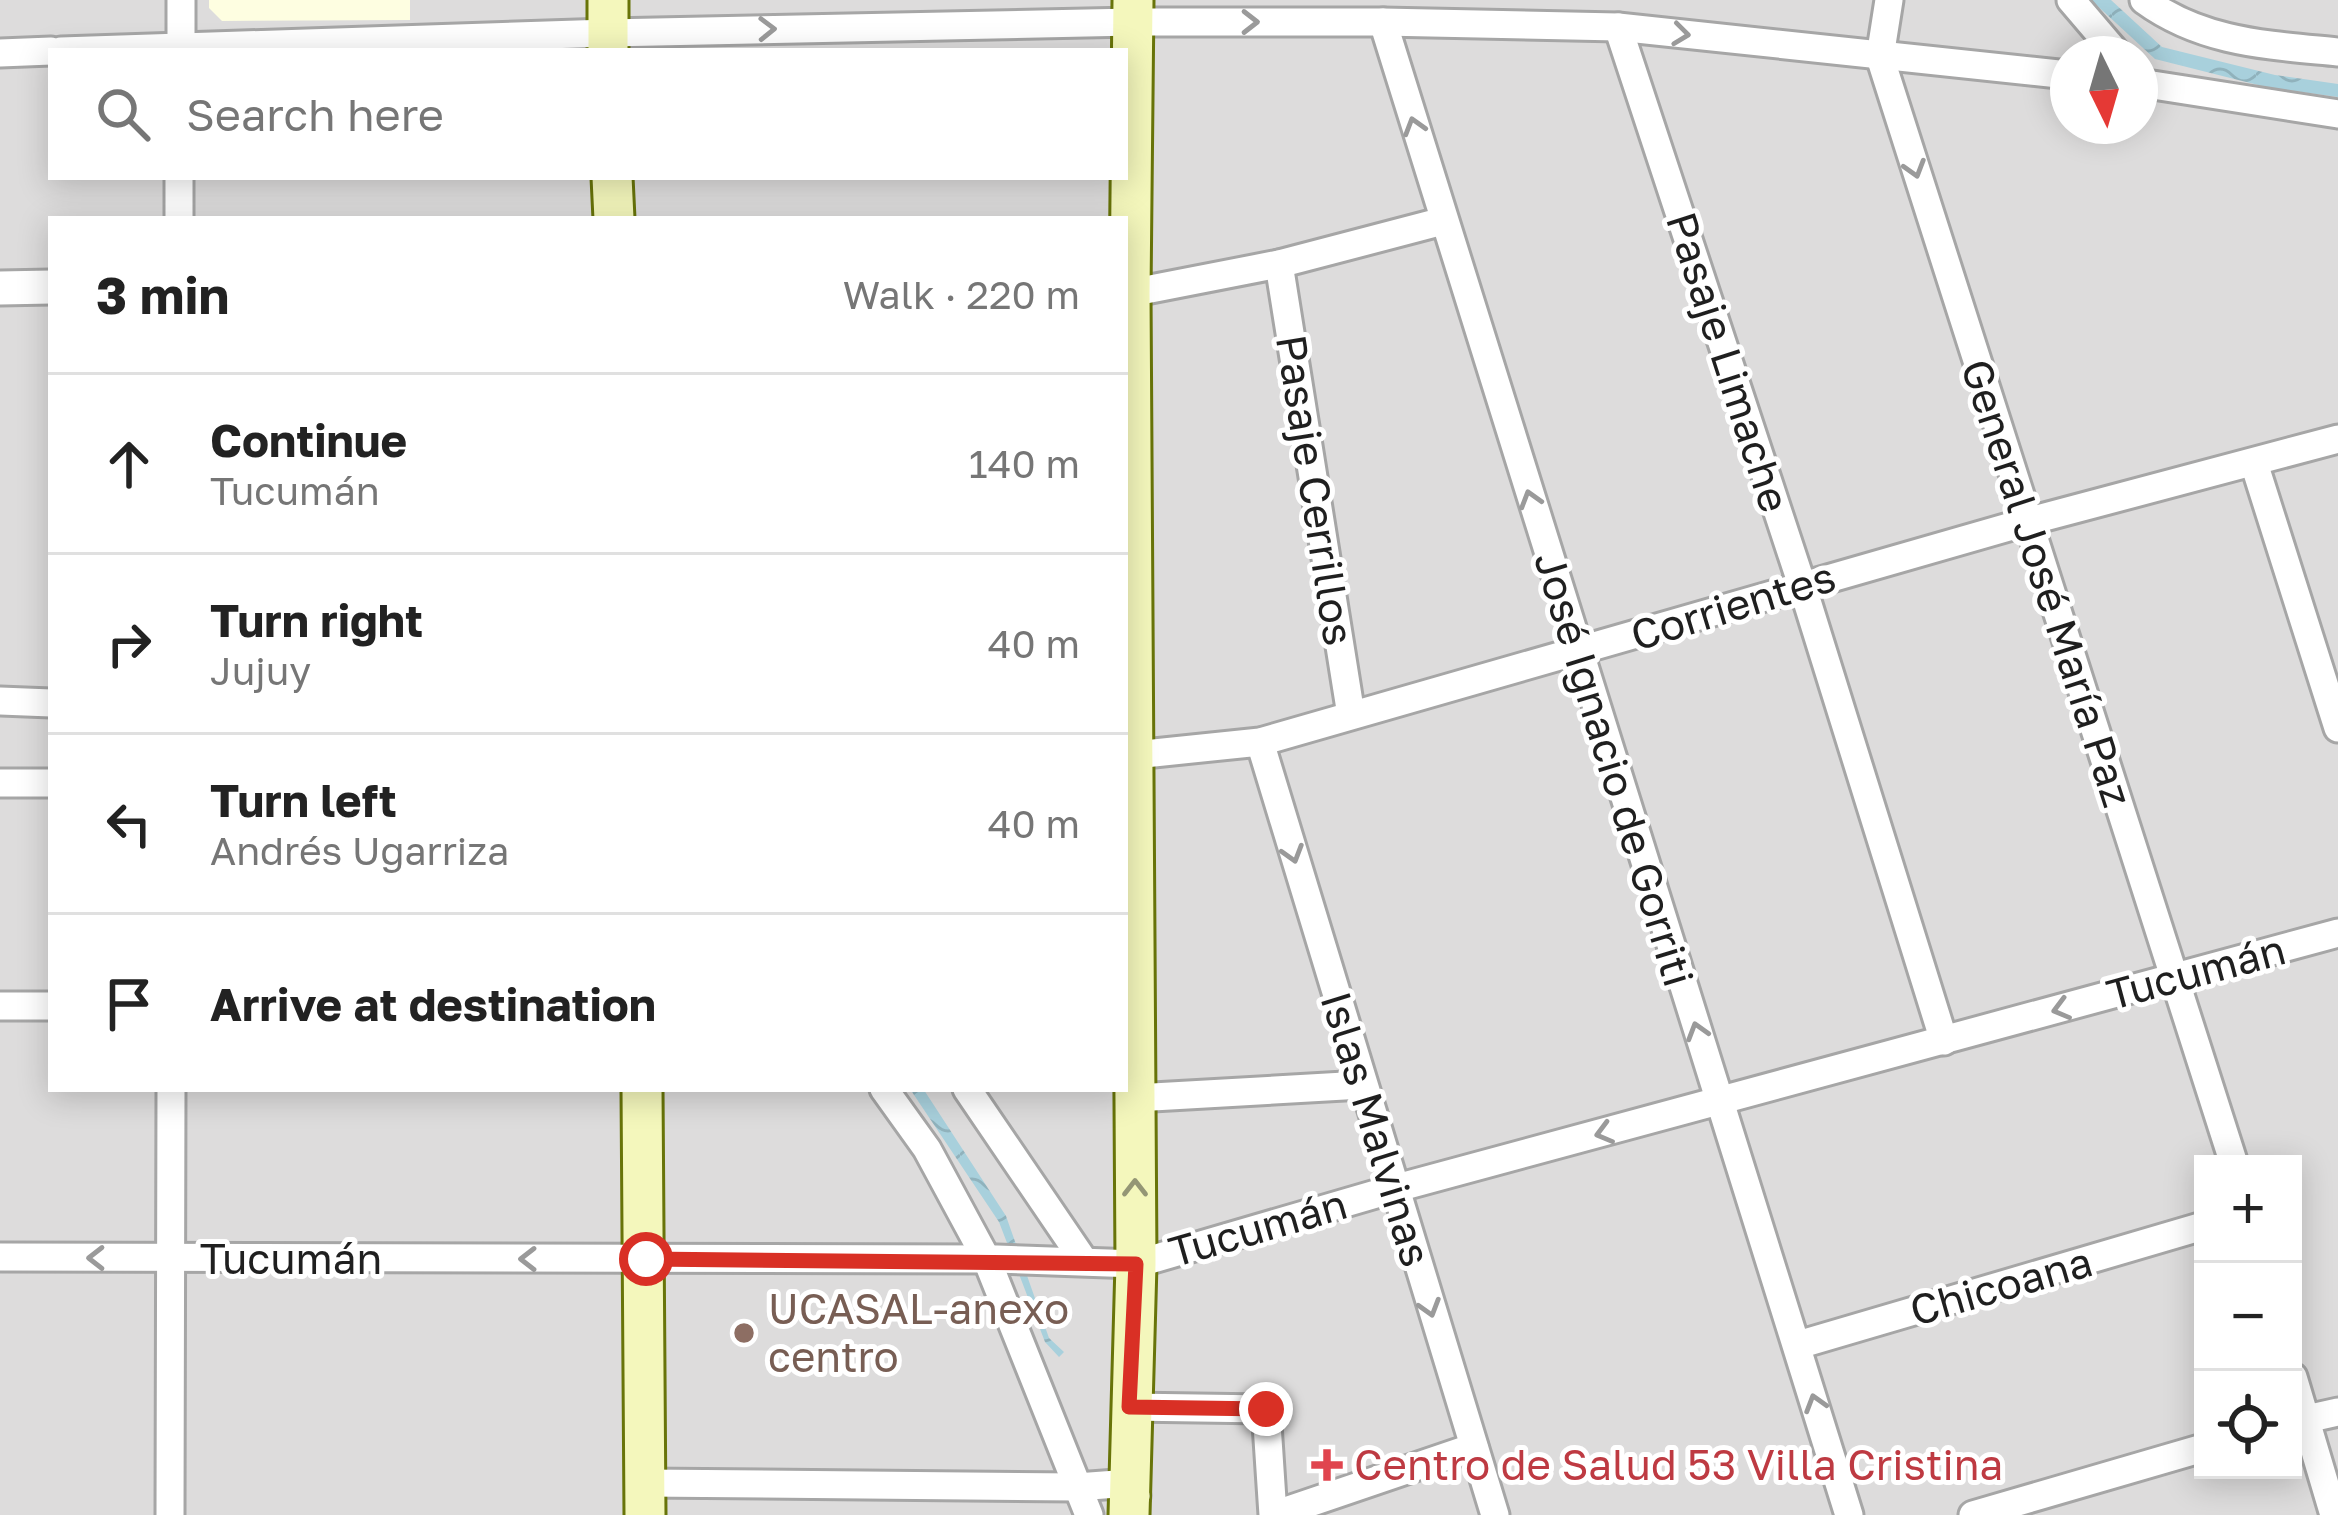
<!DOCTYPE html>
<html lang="en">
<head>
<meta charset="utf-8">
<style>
	body { margin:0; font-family:"Golos Text",sans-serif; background:#f6f6f6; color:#222 }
	.controls { position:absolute; right:36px; bottom:36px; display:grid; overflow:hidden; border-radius:0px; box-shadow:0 6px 30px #0003 }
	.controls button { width:108px; height:108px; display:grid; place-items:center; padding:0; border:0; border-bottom:3px solid #e0e0e0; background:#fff; color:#222; font:60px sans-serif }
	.compass { position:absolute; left:2050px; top:36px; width:108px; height:108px; border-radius:50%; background:#fff; box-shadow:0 6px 30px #0003; rotate:175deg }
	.stop { position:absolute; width:36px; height:36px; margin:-27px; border:9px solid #d93025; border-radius:50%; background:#fff }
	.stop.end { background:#d93025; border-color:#fff; box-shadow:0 3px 12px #0008 }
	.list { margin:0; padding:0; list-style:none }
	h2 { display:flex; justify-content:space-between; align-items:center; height:156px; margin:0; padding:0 48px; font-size:51px }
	h2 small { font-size:39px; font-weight:400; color:#767676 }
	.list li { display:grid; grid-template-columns:78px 1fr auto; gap:36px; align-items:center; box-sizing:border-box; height:180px; padding:0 48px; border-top:3px solid #e0e0e0 }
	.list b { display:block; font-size:45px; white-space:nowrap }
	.list p { margin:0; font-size:39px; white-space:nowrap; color:#767676 }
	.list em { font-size:39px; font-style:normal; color:#767676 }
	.icon { flex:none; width:66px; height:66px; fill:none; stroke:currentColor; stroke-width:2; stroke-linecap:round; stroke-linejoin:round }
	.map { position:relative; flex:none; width:2338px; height:1515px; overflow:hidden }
	.search { position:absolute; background:#fff; box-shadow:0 6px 30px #0003; left:48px; top:48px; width:1080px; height:132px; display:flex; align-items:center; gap:30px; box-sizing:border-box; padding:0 42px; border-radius:0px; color:#767676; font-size:45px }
	.panel { position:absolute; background:#fff; box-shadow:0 6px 30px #0003; left:48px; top:216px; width:1080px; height:876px; border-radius:0px }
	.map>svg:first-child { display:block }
	.residential { fill:#dddcdc; fill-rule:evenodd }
	.education { fill:#fefee1 }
	.water { fill:url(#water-waves) }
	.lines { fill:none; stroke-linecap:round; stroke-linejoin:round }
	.minor-casing { stroke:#a6a6a6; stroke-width:33 }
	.tertiary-casing { stroke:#a6a6a6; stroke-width:39 }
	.secondary-casing { stroke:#687409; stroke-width:45 }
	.minor { stroke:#fff; stroke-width:27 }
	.tertiary { stroke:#fff; stroke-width:33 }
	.secondary { stroke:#f4f7bc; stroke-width:39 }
	.oneway { stroke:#9a9a9a }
	.oneway2 { stroke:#949675 }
	.route { stroke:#d93025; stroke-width:15 }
	.education-dot { fill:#8d6e63; stroke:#fff; stroke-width:4.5 }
	.health-dot { fill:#e0444e; stroke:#fff; stroke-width:4.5 }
	.labels { text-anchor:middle; stroke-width:10; stroke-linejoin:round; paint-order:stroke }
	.street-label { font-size:42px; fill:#1f1f1f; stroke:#fff }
	.education-label { font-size:42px; fill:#785e54; stroke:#fff; text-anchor:start }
	.health-label { font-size:42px; fill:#be3a42; stroke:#fff; text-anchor:start }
</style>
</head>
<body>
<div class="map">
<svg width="2338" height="1515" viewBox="0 0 2338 1515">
	<defs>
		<pattern id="water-waves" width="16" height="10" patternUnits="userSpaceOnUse" patternTransform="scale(3)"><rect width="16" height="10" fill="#a8d0dc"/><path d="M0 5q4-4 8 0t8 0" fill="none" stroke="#90b2bc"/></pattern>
	</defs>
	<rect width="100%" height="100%" fill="#f0ece6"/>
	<!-- residential -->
	<path class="residential" d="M0,0H2338V1515H0ZM51,51H1125V177H51ZM2068,54H2140V126H2068ZM51,219H1125V1089H51ZM2203,1164H2293V1470H2203Z"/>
	<!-- education -->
	<polygon class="education" points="209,0 410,0 410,20 222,21 209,8"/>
	<!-- water -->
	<g class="water">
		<polygon points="2091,0 2111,0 2162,47 2275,75 2338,84 2338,97 2270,88 2155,59"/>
		<polygon points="910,1089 924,1090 1006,1216 1049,1338 1064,1352 1059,1357 1045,1342 999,1222"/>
	</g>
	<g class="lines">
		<!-- minor casing -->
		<g class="minor-casing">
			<g id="minor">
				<polyline points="1889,0 1880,57 2234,1164"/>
				<polyline points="2071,0 2117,54"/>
				<path d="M2144,0C2203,43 2268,45 2338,52"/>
				<polyline points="1383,22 1849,1515"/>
				<polyline points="1618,27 1802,585 1944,1041"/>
				<polyline points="61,51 608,33 1133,22 1383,22 1618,27 2068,75"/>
				<polyline points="181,51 181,0"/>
				<polyline points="0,53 51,51"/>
				<polyline points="2140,83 2338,114"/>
				<polyline points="179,219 179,177"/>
				<polyline points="1279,264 1351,715"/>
				<polyline points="1130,293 1279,264 1443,221"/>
				<polyline points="2254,463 2338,728"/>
				<polyline points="0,701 51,703"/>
				<polyline points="1260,742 1495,1515"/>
				<polyline points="1125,756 1260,742 2026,522 2338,439"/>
				<polyline points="0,783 51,783"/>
				<polyline points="0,1006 51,1006"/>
				<polyline points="884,1089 927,1149 987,1260 1089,1515"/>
				<polyline points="967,1089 1084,1261"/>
				<polyline points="1135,1098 1362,1085"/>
				<polyline points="0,1257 997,1259 1136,1264 1393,1189 2338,933"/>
				<polyline points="1798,1345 2203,1226"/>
				<polyline points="2293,1377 2334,1515"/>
				<polyline points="1129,1407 1266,1409 1273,1515"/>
				<polyline points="2293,1422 2338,1412"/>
				<polyline points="645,1483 1077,1487 1130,1483 1136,1496"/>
				<polyline points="170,1515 171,1089"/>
				<polyline points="1274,1515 1474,1447"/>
				<polyline points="1973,1515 2203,1448"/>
			</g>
		</g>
		<!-- tertiary casing -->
		<g class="tertiary-casing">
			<polyline id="tertiary" points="0,288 51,287"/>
		</g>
		<!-- secondary casing -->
		<g class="secondary-casing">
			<g id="secondary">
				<polyline points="608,0 608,51"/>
				<polyline points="612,177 614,219"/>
				<polyline points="642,1089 645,1515"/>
				<polyline points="1129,1515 1136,1264 1130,293 1133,0"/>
			</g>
		</g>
		<!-- minor -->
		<use href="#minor" class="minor"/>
		<!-- tertiary -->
		<use href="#tertiary" class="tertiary"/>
		<!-- secondary -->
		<use href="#secondary" class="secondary"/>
	</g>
	<!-- one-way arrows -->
	<defs><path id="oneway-chevron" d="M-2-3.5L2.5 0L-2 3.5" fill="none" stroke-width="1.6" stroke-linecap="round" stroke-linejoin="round" transform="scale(3)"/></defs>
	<g class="oneway">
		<use href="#oneway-chevron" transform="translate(1250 22)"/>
		<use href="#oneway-chevron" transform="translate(767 29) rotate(-1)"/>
		<use href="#oneway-chevron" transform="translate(1681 34) rotate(7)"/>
		<use href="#oneway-chevron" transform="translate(1414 126) rotate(-107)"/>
		<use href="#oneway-chevron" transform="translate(1915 169) rotate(73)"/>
		<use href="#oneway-chevron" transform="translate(1530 499) rotate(-107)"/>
		<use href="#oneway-chevron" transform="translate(1293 854) rotate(73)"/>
		<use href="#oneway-chevron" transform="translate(2061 1009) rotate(165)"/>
		<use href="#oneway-chevron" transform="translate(1697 1031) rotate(-107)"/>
		<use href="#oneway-chevron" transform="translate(1604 1133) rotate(165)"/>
		<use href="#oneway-chevron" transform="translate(96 1258) rotate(-180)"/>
		<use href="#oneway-chevron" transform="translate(528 1259) rotate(180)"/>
		<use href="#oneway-chevron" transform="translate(1430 1308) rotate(73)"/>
		<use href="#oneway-chevron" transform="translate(1815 1403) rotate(-107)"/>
	</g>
	<use class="oneway2" href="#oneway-chevron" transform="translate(1135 1188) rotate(-90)"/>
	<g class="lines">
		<!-- route -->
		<polyline class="route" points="646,1259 1136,1264 1129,1407 1266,1409"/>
	</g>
	<!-- markers -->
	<circle class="education-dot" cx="744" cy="1333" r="12"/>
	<path class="health-dot" d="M1321 1447h12v12h12v12h-12v12h-12v-12h-12v-12h12z"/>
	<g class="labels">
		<!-- street labels -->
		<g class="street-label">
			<text transform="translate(1728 362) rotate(72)" y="15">Pasaje Limache</text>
			<text transform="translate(1315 490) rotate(81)" y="15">Pasaje Cerrillos</text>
			<text transform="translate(2047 583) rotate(72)" y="15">General José María Paz</text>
			<text transform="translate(1733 606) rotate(-17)" y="15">Corrientes</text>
			<text transform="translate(1614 769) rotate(73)" y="15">José Ignacio de Gorriti</text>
			<text transform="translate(2196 972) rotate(-15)" y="15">Tucumán</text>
			<text transform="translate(1376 1129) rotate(73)" y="15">Islas Malvinas</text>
			<text transform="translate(1258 1228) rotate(-16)" y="15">Tucumán</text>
			<text x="291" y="1274">Tucumán</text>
			<text transform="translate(2001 1286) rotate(-16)" y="15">Chicoana</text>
		</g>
		<!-- education labels -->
		<g class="education-label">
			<text x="768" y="1324">UCASAL-anexo<tspan x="768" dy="48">centro</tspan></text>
		</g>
		<!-- health labels -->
		<g class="health-label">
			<text x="1354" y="1480">Centro de Salud 53 Villa Cristina</text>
		</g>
	</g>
</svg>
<div class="controls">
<button>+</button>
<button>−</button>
<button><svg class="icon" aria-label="locate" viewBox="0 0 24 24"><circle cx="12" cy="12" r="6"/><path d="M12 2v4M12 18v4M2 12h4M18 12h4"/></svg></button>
</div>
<svg class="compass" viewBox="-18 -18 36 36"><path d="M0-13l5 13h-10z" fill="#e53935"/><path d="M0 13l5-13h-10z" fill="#767676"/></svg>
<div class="stop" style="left:646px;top:1259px"></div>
<div class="stop end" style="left:1266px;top:1409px"></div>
<div class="search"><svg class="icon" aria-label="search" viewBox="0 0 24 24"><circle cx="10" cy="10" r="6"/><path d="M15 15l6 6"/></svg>Search here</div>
<section class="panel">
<h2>3 min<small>Walk · 220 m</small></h2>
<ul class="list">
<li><svg class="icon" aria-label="ahead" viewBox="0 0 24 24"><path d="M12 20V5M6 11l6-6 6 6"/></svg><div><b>Continue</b><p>Tucumán</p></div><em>140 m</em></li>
<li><svg class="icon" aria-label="right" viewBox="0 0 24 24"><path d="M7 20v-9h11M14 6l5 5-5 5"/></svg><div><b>Turn right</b><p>Jujuy</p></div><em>40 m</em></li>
<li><svg class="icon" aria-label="left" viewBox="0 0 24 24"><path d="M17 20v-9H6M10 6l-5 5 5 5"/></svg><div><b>Turn left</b><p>Andrés Ugarriza</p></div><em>40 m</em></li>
<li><svg class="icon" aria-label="arrive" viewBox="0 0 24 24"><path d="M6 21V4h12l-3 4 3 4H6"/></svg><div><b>Arrive at destination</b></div></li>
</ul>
</section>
</div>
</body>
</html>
